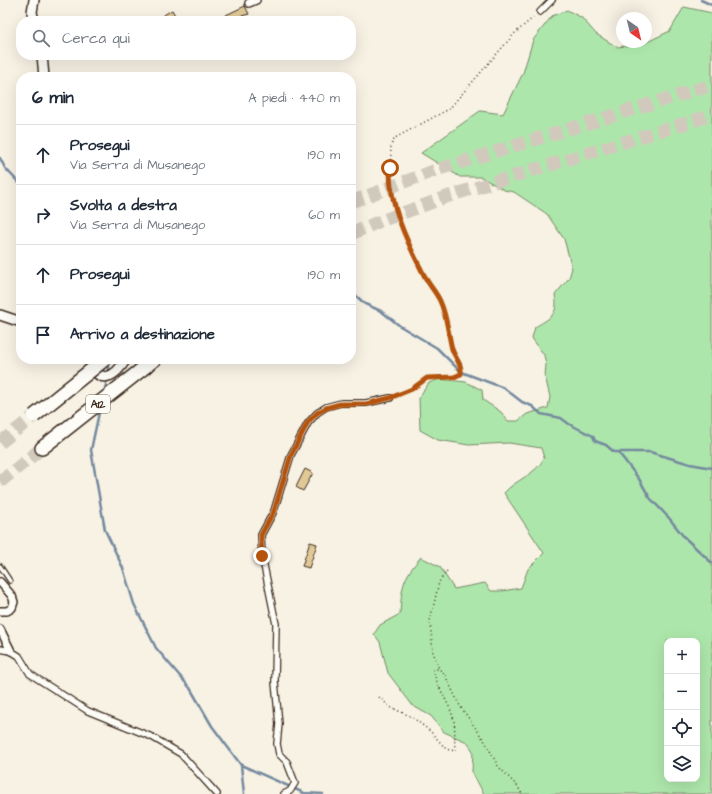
<!DOCTYPE html>
<html lang="it">
<head>
<meta charset="utf-8">
<style>
	body { margin:0; font-family:"Architects Daughter",sans-serif; background:#f2f2f3; color:#1f2937 }
	.controls { position:absolute; right:12px; bottom:12px; display:grid; overflow:hidden; border-radius:8px; box-shadow:0 4px 16px #0002 }
	.controls button { width:36px; height:36px; display:grid; place-items:center; padding:0; border:0; border-bottom:1px solid #e0e1e3; background:#fff; color:#1f2937; font:20px sans-serif }
	.compass { position:absolute; left:616px; top:12px; width:36px; height:36px; border-radius:50%; background:#fff; box-shadow:0 4px 16px #0002; rotate:145deg }
	.stop { position:absolute; width:12px; height:12px; margin:-9px; border:3px solid #b45309; border-radius:50%; background:#fff }
	.stop.end { background:#b45309; border-color:#fff; box-shadow:0 1px 4px #0008 }
	.list { margin:0; padding:0; list-style:none }
	h2 { display:flex; justify-content:space-between; align-items:center; height:52px; margin:0; padding:0 16px; font-size:17px }
	h2 small { font-size:13px; font-weight:400; color:#747a83 }
	.list li { display:grid; grid-template-columns:26px 1fr auto; gap:12px; align-items:center; box-sizing:border-box; height:60px; padding:0 16px; border-top:1px solid #e0e1e3 }
	.list b { display:block; font-size:15px; white-space:nowrap }
	.list p { margin:0; font-size:13px; white-space:nowrap; color:#747a83 }
	.list em { font-size:13px; font-style:normal; color:#747a83 }
	.icon { flex:none; width:22px; height:22px; fill:none; stroke:currentColor; stroke-width:2; stroke-linecap:round; stroke-linejoin:round }
	.map { position:relative; flex:none; width:712px; height:794px; overflow:hidden }
	.search { position:absolute; background:#fff; box-shadow:0 4px 16px #0002; left:16px; top:16px; width:340px; height:44px; display:flex; align-items:center; gap:10px; box-sizing:border-box; padding:0 14px; border-radius:16px; color:#747a83; font-size:15px }
	.panel { position:absolute; background:#fff; box-shadow:0 4px 16px #0002; left:16px; top:72px; width:340px; height:292px; border-radius:16px }
	.map>svg:first-child { display:block }
	.green { fill:#ade6ab; stroke:#748864; fill-rule:evenodd }
	.lines { fill:none; stroke-linecap:round; stroke-linejoin:round }
	.stream { stroke:#74899f; stroke-width:2.5 }
	.building { fill:#e1c997; stroke:#3b2a1e }
	.motorway-tunnel { stroke:#d1cabc; stroke-width:13; stroke-dasharray:13 6; stroke-linecap:butt }
	.service-casing { stroke:#3b2a1e; stroke-width:6 }
	.pedestrian-casing { stroke:#3b2a1e; stroke-width:8 }
	.minor-casing { stroke:#3b2a1e; stroke-width:10 }
	.tertiary-casing { stroke:#3b2a1e; stroke-width:12 }
	.motorway-casing { stroke:#3b2a1e; stroke-width:16 }
	.path { stroke:#3b2a1e; stroke-width:1.5; stroke-dasharray:1 3; stroke-linecap:butt }
	.service { stroke:#fdfcf7; stroke-width:3.5 }
	.pedestrian { stroke:#fdfcf7; stroke-width:5.5 }
	.minor { stroke:#fdfcf7; stroke-width:7 }
	.tertiary { stroke:#fdfcf7; stroke-width:9 }
	.motorway { stroke:#fdfcf7; stroke-width:13 }
	.motorway-bridge-casing { stroke:#3b2a1e; stroke-width:16; stroke-linecap:butt }
	.motorway-bridge { stroke:#fdfcf7; stroke-width:13 }
	.route { stroke:#b45309; stroke-width:5 }
	.labels { text-anchor:middle; stroke-width:3.5; stroke-linejoin:round; paint-order:stroke }
	.shield { fill:#fdfcf7; stroke:#75695f; stroke-width:1 }
	.shield-label { font-size:11px; font-weight:bold; fill:#3b2a1e }
</style>
</head>
<body>
<div class="map">
<svg width="712" height="794" viewBox="0 0 712 794">
	<rect width="100%" height="100%" fill="#f7f2e4"/>
	<filter id="ink" filterUnits="userSpaceOnUse"><feTurbulence type="fractalNoise" baseFrequency=".025" numOctaves="2"/><feDisplacementMap in="SourceGraphic" scale="8" xChannelSelector="R" yChannelSelector="G"/><feConvolveMatrix kernelMatrix="1 2 1 2 8 2 1 2 1" color-interpolation-filters="sRGB"/></filter>
	<g filter="url(#ink)">
		<!-- green -->
		<path class="green" d="M684,7L712,13V794H484L472,772L473,751L467,742L444,732L431,716L413,706L388,673L380,642L374,634L380,625L400,614C402,586 402,579 421,557L440,567L454,589L485,583L491,591H502L521,588L528,569L544,553L504,493C516,479 536,475 544,458L541,448L509,443L469,445L438,440L420,430L419,397L429,383L439,379L466,382L482,390L483,400L501,412L508,421H518L527,414L548,408L550,397L545,376L546,365L544,355L532,338L535,327C550,318 559,315 555,295L569,278L572,268L564,239L547,214L514,192L504,190L481,177H460L421,153L480,111L503,114L523,73L533,40L552,16L567,10L582,18L596,34L617,47L643,44L670,31ZM667,641H697V779H667Z"/>
		<g class="lines">
			<!-- stream -->
			<g class="stream">
				<polyline points="701,0 712,5"/>
				<polyline points="0,158 5,168 21,185"/>
				<polyline points="351,291 365,304 381,311 400,326 437,348 457,368 464,373 504,388 522,402 532,406 541,414 561,418 569,424 593,436 595,441 606,445 614,452 650,452 690,464 712,468"/>
				<polyline points="109,374 109,361"/>
				<polyline points="104,394 107,379"/>
				<polyline points="100,408 91,450 105,530 123,568 134,604 156,648 190,688 212,726 241,765 304,793 323,794"/>
				<polyline points="619,453 639,479 650,498 669,518 684,537 712,563"/>
				<polyline points="241,765 244,794"/>
			</g>
		</g>
		<!-- building -->
		<g class="building">
			<polygon points="245,6 249,14 238,17 239,19 229,21 226,15"/>
			<polygon points="172,10 175,15 172,18 168,21 154,21"/>
			<polygon points="305,469 313,473 303,491 296,487"/>
			<polygon points="310,542 317,544 309,568 302,566"/>
		</g>
		<g class="lines">
			<!-- motorway-tunnel -->
			<g class="motorway-tunnel">
				<polyline points="351,202 436,170 712,85"/>
				<polyline points="351,234 378,222 449,196 712,115"/>
				<polyline points="0,443 34,416"/>
				<polyline points="0,482 42,448"/>
			</g>
			<!-- service casing -->
			<g class="service-casing">
				<polyline id="service" points="0,566 10,581"/>
			</g>
			<!-- pedestrian casing -->
			<g class="pedestrian-casing">
				<g id="pedestrian">
					<polyline points="540,12 552,0"/>
					<polyline points="0,649 11,651 19,656 30,674 88,711 152,737 181,754 217,794"/>
					<polyline points="284,794 290,791 295,783 287,762 279,754 277,744 279,724 275,682 276,624 262,556 261,535 274,511 291,455 308,423 317,413 326,407 341,403 366,403 390,398"/>
				</g>
			</g>
			<!-- minor casing -->
			<g class="minor-casing">
				<g id="minor">
					<polyline points="249,3 256,0"/>
					<polyline points="0,582 12,596 14,602 12,608 7,611 0,611"/>
					<polyline points="0,629 11,651"/>
				</g>
			</g>
			<!-- tertiary casing -->
			<g class="tertiary-casing">
				<g id="tertiary">
					<polyline points="34,0 32,12 34,21"/>
					<polyline points="42,55 44,77"/>
					<polyline points="0,315 21,322"/>
					<path d="M89,359C98,386 114,379 126,359"/>
				</g>
			</g>
			<!-- motorway casing -->
			<g class="motorway-casing">
				<polyline id="motorway" points="42,448 155,359"/>
			</g>
			<!-- path -->
			<g class="path">
				<polyline points="396,395 412,389 427,378 454,377 461,374 462,366 453,351 440,301 424,277 406,237 392,199 390,182 391,145 395,138 449,109 514,34 535,16"/>
				<polyline points="447,571 439,582 430,621 433,652 439,669 444,673 460,706 486,743 498,766 518,787 522,794"/>
				<path d="M379,697L390,707L412,717L430,731L446,749L455,751C454,740 456,728 453,717C448,701 437,687 433,670L438,669"/>
			</g>
			<!-- service -->
			<use href="#service" class="service"/>
			<!-- pedestrian -->
			<use href="#pedestrian" class="pedestrian"/>
			<!-- minor -->
			<use href="#minor" class="minor"/>
			<!-- tertiary -->
			<use href="#tertiary" class="tertiary"/>
			<!-- motorway -->
			<use href="#motorway" class="motorway"/>
			<!-- motorway-bridge casing -->
			<g class="motorway-bridge-casing">
				<polyline id="motorway-bridge" points="34,416 105,359"/>
			</g>
			<!-- motorway-bridge -->
			<use href="#motorway-bridge" class="motorway-bridge"/>
		</g>
	</g>
	<g class="lines" filter="url(#ink)">
		<!-- route -->
		<path class="route" d="M262,556L261,535L274,511L291,455L308,422L317,413L326,408L340,404H366L390,398L412,389L427,378L454,377L461,374C462,363 455,359 452,349C448,333 447,316 440,301C436,292 428,284 424,275C407,242 389,205 390,168"/>
	</g>
	<g class="labels">
		<!-- shield labels -->
		<rect class="shield" x="86" y="395" width="24" height="18" rx="3"/>
		<g class="shield-label">
			<text x="98" y="408">A12</text>
		</g>
	</g>
</svg>
<div class="controls">
<button>+</button>
<button>−</button>
<button><svg class="icon" aria-label="locate" viewBox="0 0 24 24"><circle cx="12" cy="12" r="6"/><path d="M12 2v4M12 18v4M2 12h4M18 12h4"/></svg></button>
<button><svg class="icon" aria-label="layers" viewBox="0 0 24 24"><path d="M12 4l9 5-9 5-9-5zM3 14l9 5 9-5"/></svg></button>
</div>
<svg class="compass" viewBox="-18 -18 36 36"><path d="M0-13l5 13h-10z" fill="#e53935"/><path d="M0 13l5-13h-10z" fill="#747a83"/></svg>
<div class="stop" style="left:390px;top:168px"></div>
<div class="stop end" style="left:262px;top:556px"></div>
<div class="search"><svg class="icon" aria-label="search" viewBox="0 0 24 24"><circle cx="10" cy="10" r="6"/><path d="M15 15l6 6"/></svg>Cerca qui</div>
<section class="panel">
<h2>6 min<small>A piedi · 440 m</small></h2>
<ul class="list">
<li><svg class="icon" aria-label="ahead" viewBox="0 0 24 24"><path d="M12 20V5M6 11l6-6 6 6"/></svg><div><b>Prosegui</b><p>Via Serra di Musanego</p></div><em>190 m</em></li>
<li><svg class="icon" aria-label="right" viewBox="0 0 24 24"><path d="M7 20v-9h11M14 6l5 5-5 5"/></svg><div><b>Svolta a destra</b><p>Via Serra di Musanego</p></div><em>60 m</em></li>
<li><svg class="icon" aria-label="ahead" viewBox="0 0 24 24"><path d="M12 20V5M6 11l6-6 6 6"/></svg><div><b>Prosegui</b></div><em>190 m</em></li>
<li><svg class="icon" aria-label="arrive" viewBox="0 0 24 24"><path d="M6 21V4h12l-3 4 3 4H6"/></svg><div><b>Arrivo a destinazione</b></div></li>
</ul>
</section>
</div>
</body>
</html>
